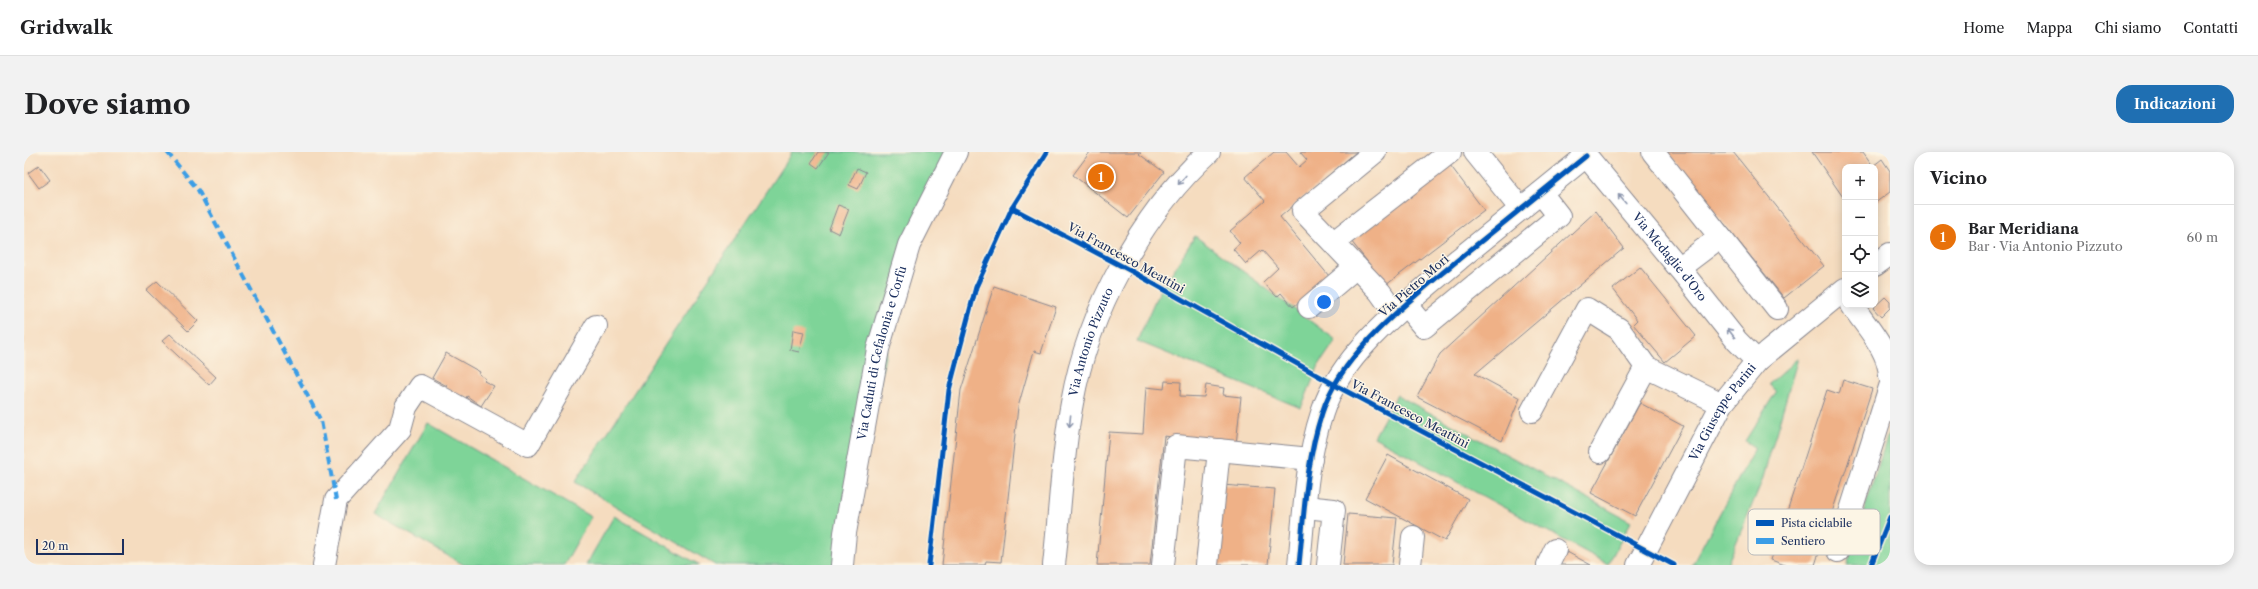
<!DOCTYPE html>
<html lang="it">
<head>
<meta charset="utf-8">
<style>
	body { margin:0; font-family:"Libre Caslon Text",serif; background:#f2f2f2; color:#202124 }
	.controls { position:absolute; right:12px; top:12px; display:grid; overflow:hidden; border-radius:8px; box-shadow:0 2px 10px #0003 }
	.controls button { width:36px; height:36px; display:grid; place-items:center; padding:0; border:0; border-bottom:1px solid #e0e0e0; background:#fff; color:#202124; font:20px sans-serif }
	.scale { position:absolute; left:12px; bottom:10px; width:88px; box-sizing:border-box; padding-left:4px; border:2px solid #1b2f5e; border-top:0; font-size:11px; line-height:14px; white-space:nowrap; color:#1b2f5e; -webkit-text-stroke:3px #fcf5e5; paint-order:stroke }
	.you { position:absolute; left:1300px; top:150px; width:14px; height:14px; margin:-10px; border:3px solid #fff; border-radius:50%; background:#1a73e8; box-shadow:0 0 0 6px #1a73e833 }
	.badge { display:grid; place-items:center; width:26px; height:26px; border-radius:50%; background:#1f6fb2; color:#fff; font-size:13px; font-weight:700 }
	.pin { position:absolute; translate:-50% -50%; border:2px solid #fff; box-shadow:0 1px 4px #0006 }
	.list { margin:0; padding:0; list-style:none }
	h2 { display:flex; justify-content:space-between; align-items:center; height:52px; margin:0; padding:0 16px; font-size:17px }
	h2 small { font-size:13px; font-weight:400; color:#757577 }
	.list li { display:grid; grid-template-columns:26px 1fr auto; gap:12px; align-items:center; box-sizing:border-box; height:64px; padding:0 16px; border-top:1px solid #e0e0e0 }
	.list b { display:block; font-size:15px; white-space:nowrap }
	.list p { margin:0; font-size:13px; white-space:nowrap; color:#757577 }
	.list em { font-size:13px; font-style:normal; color:#757577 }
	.icon { flex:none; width:22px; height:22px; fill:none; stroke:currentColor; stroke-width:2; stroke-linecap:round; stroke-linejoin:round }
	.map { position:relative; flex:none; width:1866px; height:413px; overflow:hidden; border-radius:16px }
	header { display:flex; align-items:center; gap:24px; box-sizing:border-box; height:56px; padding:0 20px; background:#fff; border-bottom:1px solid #e0e0e0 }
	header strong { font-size:19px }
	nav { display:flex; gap:22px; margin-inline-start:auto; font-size:14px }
	.intro { display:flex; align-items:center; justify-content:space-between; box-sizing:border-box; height:96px; padding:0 24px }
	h1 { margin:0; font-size:28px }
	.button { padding:10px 18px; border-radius:16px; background:#1f6fb2; color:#fff; font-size:14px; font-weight:700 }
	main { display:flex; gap:24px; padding:0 24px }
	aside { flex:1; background:#fff; border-radius:16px; box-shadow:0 2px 10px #0003 }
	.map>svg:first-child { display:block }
	.green { fill:#7ed498; stroke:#4c827b }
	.building { fill:#efb187 }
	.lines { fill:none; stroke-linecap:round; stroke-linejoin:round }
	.minor-casing { stroke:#88868e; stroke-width:24 }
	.minor { stroke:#fff; stroke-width:22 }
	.quiet { stroke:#3b9de6; stroke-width:4; stroke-dasharray:8 4; stroke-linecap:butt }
	.cycleway-casing { stroke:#fcf5e5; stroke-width:8 }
	.cycleway { stroke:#0057b8; stroke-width:5 }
	.oneway { stroke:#8d97ae }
	.labels { text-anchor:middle; stroke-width:3; stroke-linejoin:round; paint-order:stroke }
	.street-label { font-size:12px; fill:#1b2f5e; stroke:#fcf5e5 }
	.key { fill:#fcf5e5; stroke:#b8babc; stroke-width:1 }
	.key-label { font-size:11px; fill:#1b2f5e }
</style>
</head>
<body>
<header>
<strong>Gridwalk</strong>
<nav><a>Home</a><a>Mappa</a><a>Chi siamo</a><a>Contatti</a></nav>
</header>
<div class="intro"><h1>Dove siamo</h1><a class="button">Indicazioni</a></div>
<main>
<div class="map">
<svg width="1866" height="413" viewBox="0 0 1866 413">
	<rect width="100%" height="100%" fill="#fcf5e5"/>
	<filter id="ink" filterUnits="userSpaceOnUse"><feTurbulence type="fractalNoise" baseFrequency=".025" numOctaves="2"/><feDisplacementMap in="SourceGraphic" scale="8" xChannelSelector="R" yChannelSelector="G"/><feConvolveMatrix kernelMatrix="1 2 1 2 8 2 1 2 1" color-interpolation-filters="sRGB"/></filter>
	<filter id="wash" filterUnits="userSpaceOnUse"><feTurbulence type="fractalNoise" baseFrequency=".012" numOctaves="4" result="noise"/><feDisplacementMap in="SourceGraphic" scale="16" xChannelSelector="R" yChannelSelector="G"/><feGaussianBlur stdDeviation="0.9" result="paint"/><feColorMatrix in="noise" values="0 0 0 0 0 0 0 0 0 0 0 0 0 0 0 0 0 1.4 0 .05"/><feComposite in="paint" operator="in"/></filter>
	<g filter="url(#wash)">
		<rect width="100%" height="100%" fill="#f5dcbf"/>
		<!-- green -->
		<g class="green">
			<polygon points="768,0 932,0 884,95 818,413 691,413 551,330"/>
			<polygon points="1171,84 1312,188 1295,213 1277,256 1113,189 1132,146"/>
			<polygon points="1774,206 1738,329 1703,413 1668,413 1731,296 1721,289 1752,240 1745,232"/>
			<polygon points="1373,243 1607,370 1584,412 1350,285"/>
			<polygon points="404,271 567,365 540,413 440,413 351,362"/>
			<polygon points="1866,276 1866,413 1823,413"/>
			<polygon points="590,364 676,413 562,413"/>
		</g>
		<g id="blocks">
			<!-- building -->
			<g class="building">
				<polygon points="794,0 805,0 794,16 787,11"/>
				<polygon points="1066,0 1117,0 1115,2 1140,20 1104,66 1049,23"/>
				<polygon points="1250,0 1262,0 1275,15 1283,8 1276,0 1332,0 1256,65 1305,124 1269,155 1257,141 1253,145 1239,130 1254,116 1238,98 1222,112 1209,97 1216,91 1206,79 1241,49 1221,25"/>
				<polygon points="1643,0 1709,0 1800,114 1760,146"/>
				<polygon points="1788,0 1839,0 1849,14 1858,7 1866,19 1866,40 1851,51 1851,15 1821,15 1821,48"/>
				<polygon points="15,13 26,28 15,36 4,21"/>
				<polygon points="1426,13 1460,58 1362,133 1327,89"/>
				<polygon points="833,16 842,20 834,37 825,33"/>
				<polygon points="814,53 825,57 815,82 805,77"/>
				<polygon points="1572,59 1600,96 1451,222 1496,246 1478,289 1393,245 1416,202"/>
				<polygon points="1616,115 1672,184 1641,210 1609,172 1613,168 1589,137"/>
				<polygon points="133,129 174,169 164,179 122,138"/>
				<polygon points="970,134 1032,155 1017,201 1010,199 994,255 977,410 962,409 961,413 918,413 937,238"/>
				<polygon points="1861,145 1866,150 1866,156 1857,165 1849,156"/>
				<polygon points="769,178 780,180 775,200 766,198"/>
				<polygon points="146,182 192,225 185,233 138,189"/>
				<polygon points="422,201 456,220 455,222 462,227 460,229 470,234 457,254 443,244 442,247 422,236 423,234 408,226"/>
				<polygon points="1819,228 1848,237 1791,413 1761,413 1747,408 1803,238 1815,242"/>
				<polygon points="1141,229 1157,230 1156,244 1180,245 1182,233 1200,236 1199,243 1217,245 1212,293 1140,284 1126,413 1073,413 1085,280 1119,282 1122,235 1140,237"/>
				<polygon points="1616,251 1659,274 1611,364 1567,341"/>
				<polygon points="1364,303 1444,347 1421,389 1341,346"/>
				<polygon points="1198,333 1251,337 1244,413 1190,413"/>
				<polygon points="1324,362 1373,366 1368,413 1319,413"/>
				<polygon points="1543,400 1567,413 1535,413"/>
			</g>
		</g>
	</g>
	<g filter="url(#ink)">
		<use href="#blocks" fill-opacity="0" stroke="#88868e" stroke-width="1"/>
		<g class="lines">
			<!-- minor casing -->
			<g class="minor-casing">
				<g id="minor">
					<polyline points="1351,0 1279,59 1356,140 1371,161"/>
					<polyline points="1451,0 1497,57"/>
					<path id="s1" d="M1559,0L1655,116L1713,189L1733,209"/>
					<polyline points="1629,0 1753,157"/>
					<polyline points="1310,90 1426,0"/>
					<polyline points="1851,113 1866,102"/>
					<polyline points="1655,116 1696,85"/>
					<polyline points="1381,152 1400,175 1535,64 1517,41"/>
					<path d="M1828,153C1842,175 1865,197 1866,224"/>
					<polyline points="1285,155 1332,115"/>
					<polyline points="1508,259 1563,157 1595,177 1622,215 1698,252"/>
					<polyline points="1576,300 1622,215"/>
					<polyline points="1281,355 1310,358 1304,413"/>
					<polyline points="1814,399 1866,235"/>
					<polyline points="300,413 312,348 376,277 382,255 396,234 504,293 572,174"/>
					<path id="s2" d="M818,413L821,381L854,197L885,93L932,0"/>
					<path id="s3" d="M1030,413C1036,360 1038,303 1048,251C1064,160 1117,62 1185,0"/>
					<polyline points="1139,413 1152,294 1287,307"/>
					<polyline points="1183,413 1195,298"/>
					<path d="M1275,413C1280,363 1282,309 1298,261C1317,200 1388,147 1435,107C1477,73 1520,38 1562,4"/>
					<polyline points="1386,413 1389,385"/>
					<polyline points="1524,413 1531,398"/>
					<path id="s4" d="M1614,413L1698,252L1733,209L1821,137"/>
				</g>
			</g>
			<!-- minor -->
			<use href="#minor" class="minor"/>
			<!-- quiet -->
			<polyline class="quiet" points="143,0 174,38 297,269 312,348"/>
			<!-- cycleway casing -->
			<g class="cycleway-casing">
				<g id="cycleway">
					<polyline points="988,56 1109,120 1320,238 1650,413"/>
					<polyline points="905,413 925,238 952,135 988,56 1023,0"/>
					<path d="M1275,413C1280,363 1282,309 1298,261C1317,200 1388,147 1435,107C1477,73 1520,38 1562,4"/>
					<polyline points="1847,413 1866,365"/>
				</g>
			</g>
			<!-- cycleway -->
			<use href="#cycleway" class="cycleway"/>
		</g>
		<!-- one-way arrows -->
		<defs><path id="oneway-shaft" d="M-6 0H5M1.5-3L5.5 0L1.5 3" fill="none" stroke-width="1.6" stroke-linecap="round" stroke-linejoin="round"/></defs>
		<g class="oneway">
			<use href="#oneway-shaft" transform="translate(1158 28) rotate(130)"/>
			<use href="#oneway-shaft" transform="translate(1598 47) rotate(-130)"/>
			<use href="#oneway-shaft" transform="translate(1707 181) rotate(-128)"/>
			<use href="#oneway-shaft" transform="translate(1046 269) rotate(96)"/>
		</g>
	</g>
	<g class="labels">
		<!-- street labels -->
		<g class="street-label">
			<text dy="4" stroke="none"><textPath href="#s1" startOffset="136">Via Medaglie d'Oro</textPath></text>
			<text transform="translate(1102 106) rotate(29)" y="4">Via Francesco Meattini</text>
			<text transform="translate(1390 134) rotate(-41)" y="4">Via Pietro Mori</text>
			<text dy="4" stroke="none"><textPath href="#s3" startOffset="227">Via Antonio Pizzuto</textPath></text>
			<text dy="4" stroke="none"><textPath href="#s2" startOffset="216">Via Caduti di Cefalonia e Corfù</textPath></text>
			<text dy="4" stroke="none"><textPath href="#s4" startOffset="175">Via Giuseppe Parini</textPath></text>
			<text transform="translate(1386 262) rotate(28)" y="4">Via Francesco Meattini</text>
		</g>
	</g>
	<!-- legend -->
	<rect x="1724" y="357" width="132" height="46" rx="6" class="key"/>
	<rect x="1732" y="368" width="18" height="6" fill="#0057b8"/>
	<rect x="1732" y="386" width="18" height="6" fill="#3b9de6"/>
	<g class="key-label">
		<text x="1757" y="375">Pista ciclabile</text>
		<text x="1757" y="393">Sentiero</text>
	</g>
</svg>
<div class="controls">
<button>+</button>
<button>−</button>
<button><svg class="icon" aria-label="locate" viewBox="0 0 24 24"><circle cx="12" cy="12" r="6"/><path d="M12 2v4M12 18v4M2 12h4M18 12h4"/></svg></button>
<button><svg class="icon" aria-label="layers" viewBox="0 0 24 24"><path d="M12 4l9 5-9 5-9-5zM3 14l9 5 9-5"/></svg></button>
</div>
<div class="scale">20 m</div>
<div class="you"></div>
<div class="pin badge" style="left:1077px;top:25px;background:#e8710a">1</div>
</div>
<aside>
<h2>Vicino<small></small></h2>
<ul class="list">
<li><span class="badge" style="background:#e8710a">1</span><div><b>Bar Meridiana</b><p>Bar · Via Antonio Pizzuto</p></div><em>60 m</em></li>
</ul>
</aside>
</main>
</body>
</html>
